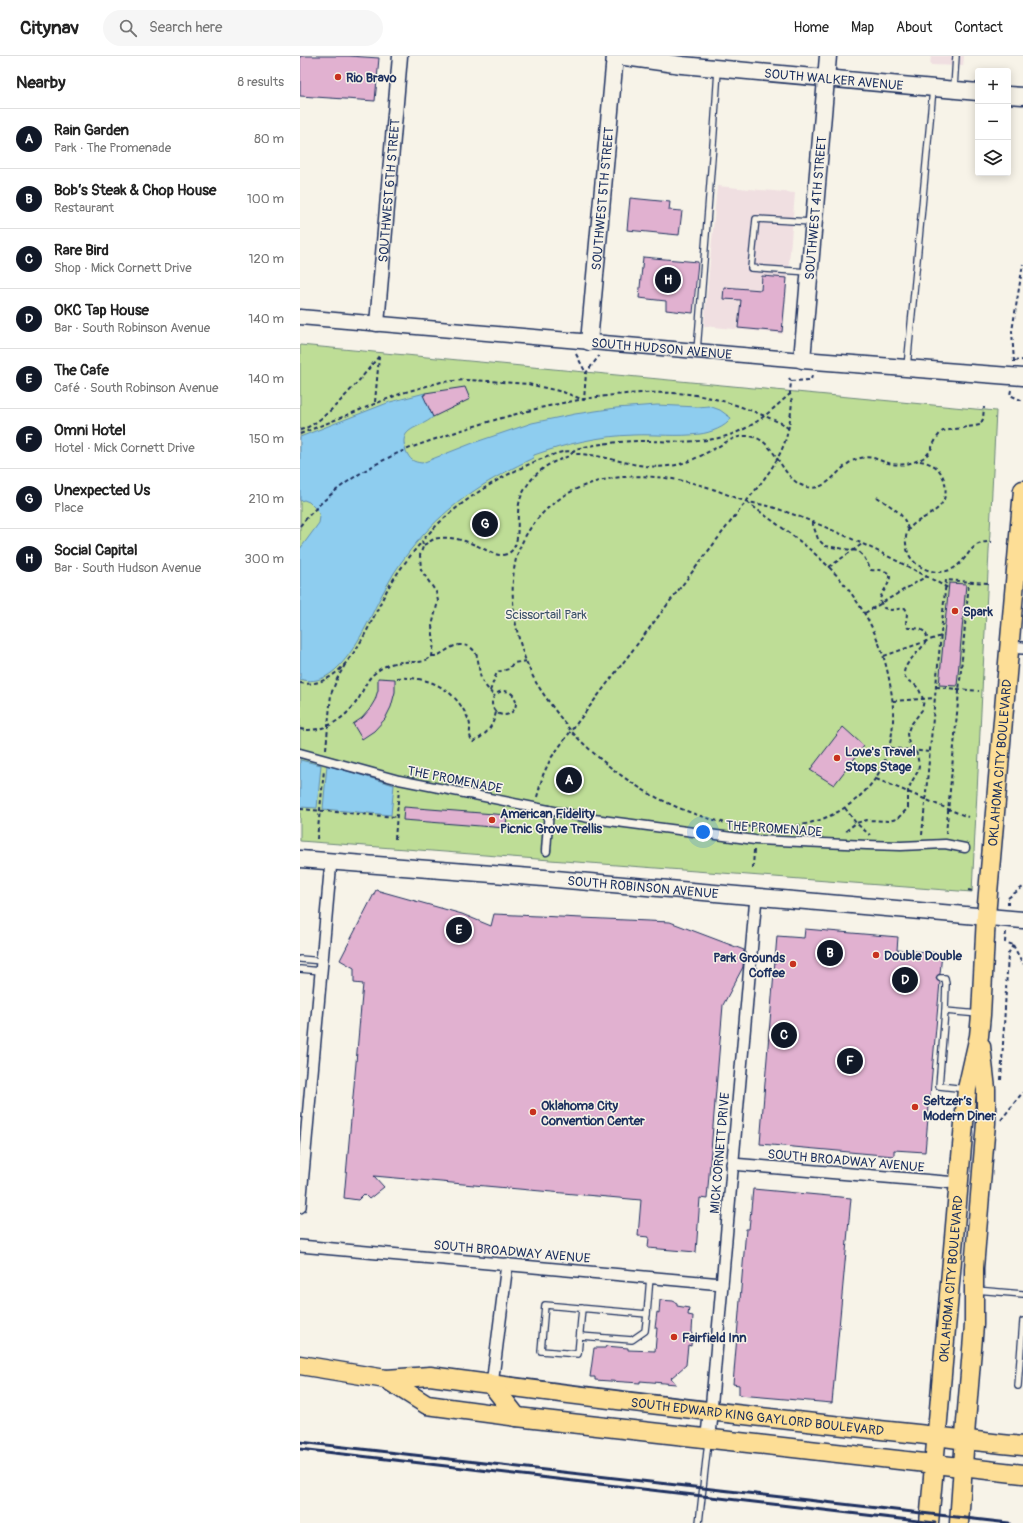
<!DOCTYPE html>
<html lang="en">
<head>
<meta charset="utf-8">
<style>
	body { margin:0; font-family:Pangolin,sans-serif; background:#f6f6f6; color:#222 }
	.controls { position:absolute; right:12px; top:12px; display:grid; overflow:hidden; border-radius:4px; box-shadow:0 2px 10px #0003 }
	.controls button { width:36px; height:36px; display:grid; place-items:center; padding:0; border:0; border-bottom:1px solid #e0e0e0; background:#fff; color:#222; font:20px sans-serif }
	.you { position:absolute; left:403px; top:776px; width:14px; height:14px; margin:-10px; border:3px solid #fff; border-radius:50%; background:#1a73e8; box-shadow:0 0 0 6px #1a73e833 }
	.badge { display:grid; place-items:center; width:26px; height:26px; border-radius:50%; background:#111827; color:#fff; font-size:13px; font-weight:700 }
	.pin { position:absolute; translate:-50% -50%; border:2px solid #fff; box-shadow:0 1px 4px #0006 }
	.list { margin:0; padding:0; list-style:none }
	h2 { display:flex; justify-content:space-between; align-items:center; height:52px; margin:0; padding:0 16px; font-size:17px }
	h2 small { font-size:13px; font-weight:400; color:#767676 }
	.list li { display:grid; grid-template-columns:26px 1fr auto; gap:12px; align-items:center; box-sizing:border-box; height:60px; padding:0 16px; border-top:1px solid #e0e0e0 }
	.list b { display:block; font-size:15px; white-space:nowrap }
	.list p { margin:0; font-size:13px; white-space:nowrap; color:#767676 }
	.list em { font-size:13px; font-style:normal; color:#767676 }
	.icon { flex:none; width:22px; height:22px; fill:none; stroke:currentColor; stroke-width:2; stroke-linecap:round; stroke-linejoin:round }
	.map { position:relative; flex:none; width:723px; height:1467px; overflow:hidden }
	header { display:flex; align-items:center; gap:24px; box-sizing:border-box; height:56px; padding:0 20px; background:#fff; border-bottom:1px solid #e0e0e0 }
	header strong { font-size:19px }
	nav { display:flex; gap:22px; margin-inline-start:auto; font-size:14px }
	.search { width:280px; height:36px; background:#f6f6f6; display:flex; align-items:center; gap:10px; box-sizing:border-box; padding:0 14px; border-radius:22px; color:#767676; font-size:15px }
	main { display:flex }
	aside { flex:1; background:#fff }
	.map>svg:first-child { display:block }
	.built { fill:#f0dfe1 }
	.green { fill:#bedd96; stroke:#6c867a }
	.water { fill:#8ecdef; stroke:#608eb5 }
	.building { fill:#e1b1d0; stroke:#1b2f5e }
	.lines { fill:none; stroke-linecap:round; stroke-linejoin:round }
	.service-casing { stroke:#1b2f5e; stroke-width:8 }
	.pedestrian-casing { stroke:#1b2f5e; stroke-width:11 }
	.minor-casing { stroke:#1b2f5e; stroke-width:14 }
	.tertiary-casing { stroke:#1b2f5e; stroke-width:17 }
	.secondary-casing { stroke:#1b2f5e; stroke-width:19 }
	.primary-casing { stroke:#1b2f5e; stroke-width:21 }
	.path { stroke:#1b2f5e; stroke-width:2; stroke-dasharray:4 3; stroke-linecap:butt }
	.service { stroke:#f7f3e8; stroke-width:5.5 }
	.pedestrian { stroke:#f7f3e8; stroke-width:8 }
	.minor { stroke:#f7f3e8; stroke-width:11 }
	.tertiary { stroke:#f7f3e8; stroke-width:14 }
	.secondary { stroke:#f7f3e8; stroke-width:16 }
	.primary { stroke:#fdde96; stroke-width:18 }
	.rail { stroke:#1b2f5e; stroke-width:3 }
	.poi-dot { fill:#c8321e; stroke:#f7f3e8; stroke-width:1.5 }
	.labels { text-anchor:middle; stroke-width:3; stroke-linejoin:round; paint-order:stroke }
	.poi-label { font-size:13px; font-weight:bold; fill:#1b2f5e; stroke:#f7f3e8; text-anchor:start }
	.street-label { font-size:13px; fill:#1b2f5e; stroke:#f7f3e8 }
	.park-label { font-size:13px; fill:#3c5269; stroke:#f7f3e8 }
</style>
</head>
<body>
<header>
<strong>Citynav</strong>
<div class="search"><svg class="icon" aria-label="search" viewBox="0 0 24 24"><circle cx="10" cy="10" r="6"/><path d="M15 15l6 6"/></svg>Search here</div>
<nav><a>Home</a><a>Map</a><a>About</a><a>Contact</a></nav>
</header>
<main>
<aside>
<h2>Nearby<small>8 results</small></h2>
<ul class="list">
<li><span class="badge">A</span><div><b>Rain Garden</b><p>Park · The Promenade</p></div><em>80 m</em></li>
<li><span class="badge">B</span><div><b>Bob’s Steak &amp; Chop House</b><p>Restaurant</p></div><em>100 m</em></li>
<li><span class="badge">C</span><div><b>Rare Bird</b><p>Shop · Mick Cornett Drive</p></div><em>120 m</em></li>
<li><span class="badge">D</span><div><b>OKC Tap House</b><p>Bar · South Robinson Avenue</p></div><em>140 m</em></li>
<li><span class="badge">E</span><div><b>The Cafe</b><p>Café · South Robinson Avenue</p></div><em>140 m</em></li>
<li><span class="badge">F</span><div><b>Omni Hotel</b><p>Hotel · Mick Cornett Drive</p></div><em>150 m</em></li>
<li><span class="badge">G</span><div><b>Unexpected Us</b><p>Place</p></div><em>210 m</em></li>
<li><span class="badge">H</span><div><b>Social Capital</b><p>Bar · South Hudson Avenue</p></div><em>300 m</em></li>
</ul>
</aside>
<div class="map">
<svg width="723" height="1467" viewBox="0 0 723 1467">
	<rect width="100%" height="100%" fill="#f7f3e8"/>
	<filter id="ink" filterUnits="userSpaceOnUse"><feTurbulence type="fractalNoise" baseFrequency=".025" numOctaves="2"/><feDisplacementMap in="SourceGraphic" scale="8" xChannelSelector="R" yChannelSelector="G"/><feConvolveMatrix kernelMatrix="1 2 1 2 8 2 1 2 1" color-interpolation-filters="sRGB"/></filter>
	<g filter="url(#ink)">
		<!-- built -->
		<g class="built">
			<polygon points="631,0 664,0 663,10 630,9"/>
			<polygon points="417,130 495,137 483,278 404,270"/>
		</g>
		<!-- green -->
		<polygon class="green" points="0,289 696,355 672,836 0,785"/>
		<!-- water -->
		<g class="water">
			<path d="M125,337V339H124L133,361C120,373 97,371 106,395C110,404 113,406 122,407L173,387L232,367L275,358L316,352L357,349L398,351L409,350L420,354L431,362C427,371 409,377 400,378C378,381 355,378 333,379C299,380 266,388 234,399L233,402C190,423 157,442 124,478C113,490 103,503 94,517C89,526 83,536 78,546C65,572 38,636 0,623V493L19,467L20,461L18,455L9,446L4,444L0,445V381L90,346Z"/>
			<polygon points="0,704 21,709 17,752 0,751"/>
			<polygon points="27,709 94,729 91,759 23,753"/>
		</g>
		<!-- building -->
		<g class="building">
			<polygon points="0,0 49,0 79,2 75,45 0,40"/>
			<polygon points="330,142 370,146 369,154 382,155 379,179 327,174"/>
			<polygon points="343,201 398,206 393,257 366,254 366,245 339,242"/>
			<polygon points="462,220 487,222 482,276 438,272 441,244 423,243 424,231 461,234"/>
			<polygon points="165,331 170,343 133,361 123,339 125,339 125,337"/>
			<polygon points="649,527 666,528 657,630 639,629"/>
			<polygon points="78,622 95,623 95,636 91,651 85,663 74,675 62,683 53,668 62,662 69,654 75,644 78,634"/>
			<polygon points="543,671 564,690 534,729 510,714"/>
			<polygon points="104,751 207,759 206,772 103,764"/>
			<polygon points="76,834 162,858 191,870 194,858 370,866 444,894 443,911 423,949 407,1143 400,1142 396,1196 348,1192 349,1181 338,1180 341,1144 74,1120 84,1131 69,1143 64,1138 58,1144 44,1142 63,928 54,927 54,912 40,904"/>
			<polygon points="505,873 598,881 597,894 642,897 640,918 638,919 636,922 637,924 640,926 625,1096 594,1094 594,1100 460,1088 477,880 504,882"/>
			<polygon points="453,1133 551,1142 532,1347 439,1339 439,1329 433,1328 446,1173 449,1173"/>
			<polygon points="360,1244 373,1245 377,1247 377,1250 389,1252 388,1259 393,1260 391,1290 388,1289 386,1309 371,1322 376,1328 340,1325 340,1327 295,1324 295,1321 290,1321 294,1292 305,1292 306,1290 328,1292 328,1294 355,1295 357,1272 355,1272 357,1256 359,1257"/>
		</g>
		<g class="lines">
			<!-- service casing -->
			<g class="service-casing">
				<g id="service">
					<polyline points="654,32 656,0"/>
					<polyline points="509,216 451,212 456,163 512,166"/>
					<polyline points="397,295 414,76 418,14"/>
					<polyline points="607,311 633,33"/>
					<polyline points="0,903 22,905"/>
					<polyline points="0,913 21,915"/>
					<polyline points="640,922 645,922 646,928 645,955"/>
					<polyline points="666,1033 639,1030 645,955 679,958"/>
					<polyline points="676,1234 723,1238"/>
					<polyline points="282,1252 278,1298 241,1295 245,1249 347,1258 350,1221"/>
					<polyline points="280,1280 332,1284 345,1275 347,1258"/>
					<polyline points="718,1330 723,1265"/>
					<polyline points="399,1467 408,1386"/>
				</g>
			</g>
			<!-- pedestrian casing -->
			<g class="pedestrian-casing">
				<g id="pedestrian">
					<polyline points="0,697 99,724 294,763 455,784 567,789 601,790 645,788 665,792"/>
					<polyline points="246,795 249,754"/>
				</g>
			</g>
			<!-- minor casing -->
			<g class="minor-casing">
				<g id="minor">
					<polyline points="709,591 723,592"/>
					<polyline points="432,1108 657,1127"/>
					<polyline points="0,1151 31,805"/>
					<polyline points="0,1190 422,1228"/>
					<polyline points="192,1329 207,1208"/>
					<polyline points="411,1355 456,841"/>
				</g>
			</g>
			<!-- tertiary casing -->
			<g class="tertiary-casing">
				<g id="tertiary">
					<path id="s1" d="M0,261L502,304"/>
					<path id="s2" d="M77,268L100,0"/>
					<polyline points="408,1383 411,1355"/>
				</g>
			</g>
			<!-- secondary casing -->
			<g class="secondary-casing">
				<g id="secondary">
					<path id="s3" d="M318,0L382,9L678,36"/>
					<polyline points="528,0 502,304 723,321"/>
					<polyline points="708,39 723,40"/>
					<path id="s4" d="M289,286L315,0"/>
					<path id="s5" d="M0,803L244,822L723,864"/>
				</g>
			</g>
			<!-- primary casing -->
			<g class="primary-casing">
				<g id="primary">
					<path id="s6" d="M0,1309L86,1323L130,1320C292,1342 455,1361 618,1378C653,1382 688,1387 723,1390"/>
					<polyline points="86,1323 127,1349 217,1361 723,1418"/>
					<polyline points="192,1329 217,1361"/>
					<path id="s7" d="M629,1467L667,1033L679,980L681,959L686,860L723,434"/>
					<polyline points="659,1467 666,1366 674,1269 674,1212 686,1067 686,1033 681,990"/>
				</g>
			</g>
			<!-- path -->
			<g class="path">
				<polyline points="276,298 286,317"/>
				<polyline points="714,305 723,304"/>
				<polyline points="714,306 712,275 723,208"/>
				<path d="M489,322L491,325C491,329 490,333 490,337C490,340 492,343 492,346C491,356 490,365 488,374C482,406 457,431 438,456L271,675C259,660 247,644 237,628C217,594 207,541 216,503C222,481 236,461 254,447C296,413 358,416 407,431C420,435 432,441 445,445C454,448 463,448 472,451C533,471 591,501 648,532"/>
				<polyline points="491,325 511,324 512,319"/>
				<polyline points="711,334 710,339 723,345"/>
				<polyline points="75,346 79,301"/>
				<path d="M0,374C24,369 64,319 79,300"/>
				<polyline points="0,378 102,337 141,326 165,324 189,325 228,328 263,336 284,344 286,317 299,300"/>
				<path d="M620,405C626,406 632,408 637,412C647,422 649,441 639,451C625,466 600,465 607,493C611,512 638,522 654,512C670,502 670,484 692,486"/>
				<path d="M577,441C590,450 605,457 608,474"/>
				<path d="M512,466L518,483L525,490L558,495L564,501L571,514C575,515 579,513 584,515C599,519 581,536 580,543C580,546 582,549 584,552L591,554L605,552C610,559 603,565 608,572C612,572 616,572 620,573C644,585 597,604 605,621C608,626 614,627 617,631C621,635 621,641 624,644L622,654L610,670L607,678L609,688L617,698L619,709L618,715L611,727L608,735V752L597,763L588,765L567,764L556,767L547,774L546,778"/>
				<path d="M0,470C23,441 55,418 88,402C109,391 131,385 153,377C226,353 310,331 388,338C421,342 452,354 483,368L489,373"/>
				<polyline points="529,511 562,488"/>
				<polyline points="565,557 627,520"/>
				<path d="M132,600C142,601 149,589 160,589C182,589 177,611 181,622C184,629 189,634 194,640"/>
				<polyline points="584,600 644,579"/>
				<path d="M97,622C130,620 156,633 169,665C172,673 167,678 173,686C186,679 193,671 196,656"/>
				<path d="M0,627C46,635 69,568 86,536C95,519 107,504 119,489H123L122,485C154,448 196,422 241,403C251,400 264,393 273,396L275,393C297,388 319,385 341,385C378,385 412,390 446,372C463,363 476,350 490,338"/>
				<polyline points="636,631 679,635"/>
				<circle cx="204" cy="647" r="12"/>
				<polyline points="190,635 197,616 209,613 213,607 227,605"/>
				<polyline points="593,645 634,642"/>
				<path d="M0,673C23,678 47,662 59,642C64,633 66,624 75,617C83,610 93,606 103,606C115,605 122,609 132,600L134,587L132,570L138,545L136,536L121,514L120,499L123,491V489C129,487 133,482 139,482C155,480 172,487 186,494C191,496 195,499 201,499C221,499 217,472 218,459C218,453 219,446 221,441C227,426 240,412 254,406C261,403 269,401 273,396L276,398C307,398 336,414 368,410C383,409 397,402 410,395C422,389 433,380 446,380C475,380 479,419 501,429C528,441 536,410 557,403C572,398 578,405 592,408C601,410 613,407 621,403C633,398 633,382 643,375L680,369L683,363L684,351"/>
				<polyline points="590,692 630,696"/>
				<polyline points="26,693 31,638 37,623 46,607"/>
				<path d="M576,723C607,735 637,749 668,761"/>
				<path d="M237,741L243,719L251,702L271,675C292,697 314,716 340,732C405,772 507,796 566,734C591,708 597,668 591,634C585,595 572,565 548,533C521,497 483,473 447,446"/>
				<polyline points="545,752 556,767 570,779"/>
				<polyline points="0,753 96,761"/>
				<polyline points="646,778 669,526"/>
				<polyline points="622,779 646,524 689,527"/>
				<polyline points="17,783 24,714"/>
				<polyline points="95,783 99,733"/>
				<polyline points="453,812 454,794"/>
				<polyline points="668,834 674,835"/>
				<polyline points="708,849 708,842 723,831"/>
				<polyline points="706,876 705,886 713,889"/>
				<polyline points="713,889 723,908"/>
				<polyline points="701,1024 708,898 713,889"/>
				<polyline points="701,1064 723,1036"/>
			</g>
			<!-- service -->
			<use href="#service" class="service"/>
			<!-- pedestrian -->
			<use href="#pedestrian" class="pedestrian"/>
			<!-- minor -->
			<use href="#minor" class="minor"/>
			<!-- tertiary -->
			<use href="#tertiary" class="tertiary"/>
			<!-- secondary -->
			<use href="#secondary" class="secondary"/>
			<!-- primary -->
			<use href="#primary" class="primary"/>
			<!-- rail -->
			<g class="rail">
				<polyline points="0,1386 709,1467"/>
				<polyline points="0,1393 635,1467"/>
			</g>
		</g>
	</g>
	<!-- markers -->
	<g class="poi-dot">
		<circle cx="38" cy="21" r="4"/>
		<circle cx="655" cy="555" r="4"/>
		<circle cx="537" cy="702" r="4"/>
		<circle cx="192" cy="764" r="4"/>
		<circle cx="576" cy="899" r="4"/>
		<circle cx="493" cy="908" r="4"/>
		<circle cx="615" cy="1051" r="4"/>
		<circle cx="233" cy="1056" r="4"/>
		<circle cx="374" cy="1281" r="4"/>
	</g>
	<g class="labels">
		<!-- poi labels -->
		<g class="poi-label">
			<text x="46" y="26">Rio Bravo</text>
			<text x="663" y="560">Spark</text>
			<text x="545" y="700">Love's Travel<tspan x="545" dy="15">Stops Stage</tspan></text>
			<text x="200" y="762">American Fidelity<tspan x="200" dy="15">Picnic Grove Trellis</tspan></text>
			<text x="584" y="904">Double Double</text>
			<text x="485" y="906" text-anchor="end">Park Grounds<tspan x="485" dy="15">Coffee</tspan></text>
			<text x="623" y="1049">Seltzer’s<tspan x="623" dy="15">Modern Diner</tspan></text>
			<text x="241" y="1054">Oklahoma City<tspan x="241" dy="15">Convention Center</tspan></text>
			<text x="382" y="1286">Fairfield Inn</text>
		</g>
		<!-- street labels -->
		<g class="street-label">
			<text dy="5" stroke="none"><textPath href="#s3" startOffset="217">SOUTH WALKER AVENUE</textPath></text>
			<text dy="5" stroke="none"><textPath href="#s2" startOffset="134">SOUTHWEST 6TH STREET</textPath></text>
			<text dy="5" stroke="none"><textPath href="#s4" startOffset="144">SOUTHWEST 5TH STREET</textPath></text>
			<text transform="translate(515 152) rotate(-85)" y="5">SOUTHWEST 4TH STREET</text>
			<text dy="5" stroke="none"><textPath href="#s1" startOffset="363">SOUTH HUDSON AVENUE</textPath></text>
			<text dy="5" stroke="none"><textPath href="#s7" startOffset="764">OKLAHOMA CITY BOULEVARD</textPath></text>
			<text transform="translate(155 723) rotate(11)" y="5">THE PROMENADE</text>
			<text transform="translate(474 772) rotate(4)" y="5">THE PROMENADE</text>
			<text dy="5" stroke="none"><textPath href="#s5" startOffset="344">SOUTH ROBINSON AVENUE</textPath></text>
			<text transform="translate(419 1097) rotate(-85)" y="5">MICK CORNETT DRIVE</text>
			<text transform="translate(546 1104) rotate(5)" y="5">SOUTH BROADWAY AVENUE</text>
			<text transform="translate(212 1195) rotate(5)" y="5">SOUTH BROADWAY AVENUE</text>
			<text dy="5" stroke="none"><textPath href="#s7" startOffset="245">OKLAHOMA CITY BOULEVARD</textPath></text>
			<text dy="5" stroke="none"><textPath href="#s6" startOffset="461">SOUTH EDWARD KING GAYLORD BOULEVARD</textPath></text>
		</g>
		<!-- park labels -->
		<g class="park-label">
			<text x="246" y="563">Scissortail Park</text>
		</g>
	</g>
</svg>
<div class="controls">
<button>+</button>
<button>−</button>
<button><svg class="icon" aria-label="layers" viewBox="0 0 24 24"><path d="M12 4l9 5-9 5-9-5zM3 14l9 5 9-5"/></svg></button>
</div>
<div class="you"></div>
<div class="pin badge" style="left:269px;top:724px">A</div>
<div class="pin badge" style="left:530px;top:897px">B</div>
<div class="pin badge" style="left:484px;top:979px">C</div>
<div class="pin badge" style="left:605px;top:924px">D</div>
<div class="pin badge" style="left:159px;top:874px">E</div>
<div class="pin badge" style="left:550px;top:1005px">F</div>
<div class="pin badge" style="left:185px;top:468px">G</div>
<div class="pin badge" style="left:368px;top:224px">H</div>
</div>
</main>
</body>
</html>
